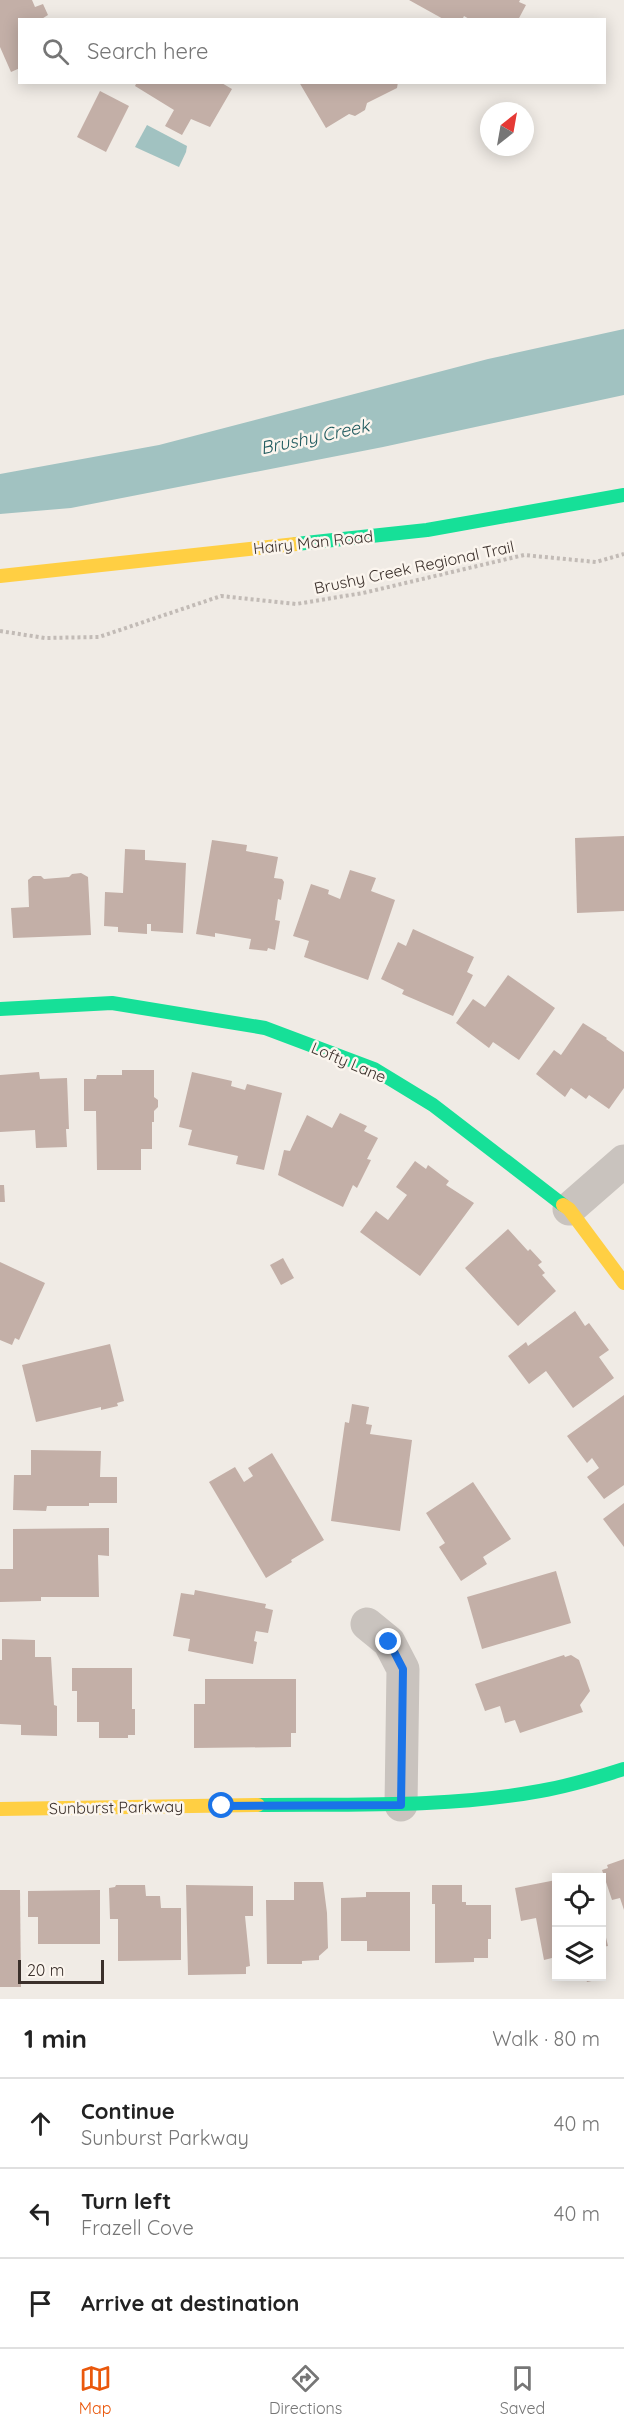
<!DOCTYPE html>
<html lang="en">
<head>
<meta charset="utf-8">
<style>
	body { margin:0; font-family:Quicksand,sans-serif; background:#f2f2f2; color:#222 }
	.controls { position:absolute; right:18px; bottom:18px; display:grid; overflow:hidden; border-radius:0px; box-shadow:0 3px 15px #0003 }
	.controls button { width:54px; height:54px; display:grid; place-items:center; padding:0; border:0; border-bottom:2px solid #e0e0e0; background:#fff; color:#222; font:30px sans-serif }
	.compass { position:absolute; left:480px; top:102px; width:54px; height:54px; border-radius:50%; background:#fff; box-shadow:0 3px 15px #0003; rotate:31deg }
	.scale { position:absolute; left:18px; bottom:15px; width:86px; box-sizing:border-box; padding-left:6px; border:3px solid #3b302b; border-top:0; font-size:16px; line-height:21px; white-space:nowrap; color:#3b302b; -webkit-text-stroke:4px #fbf5ee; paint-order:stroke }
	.stop { position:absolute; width:18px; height:18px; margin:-14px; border:4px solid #1a73e8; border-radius:50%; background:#fff }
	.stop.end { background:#1a73e8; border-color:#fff; box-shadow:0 2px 6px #0008 }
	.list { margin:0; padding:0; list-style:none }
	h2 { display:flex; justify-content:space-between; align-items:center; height:78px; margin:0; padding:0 24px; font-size:26px }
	h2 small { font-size:20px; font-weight:400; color:#767676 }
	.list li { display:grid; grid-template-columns:39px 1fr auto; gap:18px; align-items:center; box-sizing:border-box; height:90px; padding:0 24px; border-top:2px solid #e0e0e0 }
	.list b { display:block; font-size:22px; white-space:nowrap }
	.list p { margin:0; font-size:20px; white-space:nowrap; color:#767676 }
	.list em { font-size:20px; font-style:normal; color:#767676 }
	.icon { flex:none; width:33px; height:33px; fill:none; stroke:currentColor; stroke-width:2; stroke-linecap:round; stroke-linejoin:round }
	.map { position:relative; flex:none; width:624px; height:1999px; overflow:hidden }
	.search { position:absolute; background:#fff; box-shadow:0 3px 15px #0003; left:18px; right:18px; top:18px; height:66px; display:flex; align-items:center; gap:15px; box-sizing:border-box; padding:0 21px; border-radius:0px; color:#767676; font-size:22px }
	.sheet { height:348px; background:#fff }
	nav { display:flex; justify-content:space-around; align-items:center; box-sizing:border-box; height:84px; border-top:2px solid #e0e0e0; background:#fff; font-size:16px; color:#767676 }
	nav a { display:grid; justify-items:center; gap:3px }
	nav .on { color:#ea580c }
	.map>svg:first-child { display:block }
	.water { fill:#a1c2c1 }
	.building { fill:#c3afa7 }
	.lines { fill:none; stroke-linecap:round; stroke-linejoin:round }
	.path { stroke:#c2bbb6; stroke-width:4; stroke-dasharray:3 3; stroke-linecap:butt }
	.street { stroke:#c9c3be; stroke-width:33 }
	.fast { stroke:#16e098; stroke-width:14 }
	.slow { stroke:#ffcf43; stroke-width:14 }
	.route { stroke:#1a73e8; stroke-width:8 }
	.labels { text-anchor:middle; stroke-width:5; stroke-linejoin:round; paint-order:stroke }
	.street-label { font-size:16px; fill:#3b302b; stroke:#fbf5ee }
	.water-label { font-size:18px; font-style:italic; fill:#1f5a5e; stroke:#fbf5ee }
</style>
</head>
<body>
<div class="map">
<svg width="624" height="1999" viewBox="0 0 624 1999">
	<rect width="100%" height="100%" fill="#f0ebe5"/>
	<!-- water -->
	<g class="water">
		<polygon points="147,125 187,146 186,152 179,167 135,147"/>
		<polygon points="624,329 624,395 383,447 71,508 0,514 0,474 159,445 488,359"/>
	</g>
	<!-- building -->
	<g class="building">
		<polygon points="0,0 32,0 35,7 43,4 48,15 40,20 20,20 20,68 11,72 0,47"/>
		<polygon points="409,0 520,0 519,2 526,5 518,20 471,20 464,16 462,20 445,20"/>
		<polygon points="137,82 220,82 232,89 210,127 191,119 182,135 165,126 174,110 135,86"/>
		<polygon points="299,82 398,82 397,88 367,103 365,110 355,116 349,114 326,128"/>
		<polygon points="100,91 129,106 106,152 77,137"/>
		<polygon points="624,836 624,911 577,913 575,838"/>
		<polygon points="212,840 247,845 246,851 278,857 274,878 282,879 284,882 281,900 278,899 275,920 280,921 275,950 268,948 267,951 249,949 251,939 215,933 215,937 196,934"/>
		<polygon points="125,849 145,850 145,860 186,863 183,933 151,931 151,924 147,924 147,934 118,932 118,927 104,926 105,892 123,893"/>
		<polygon points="350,870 376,878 371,891 395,900 368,980 304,957 309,941 293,936 311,884 329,890 328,894 340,899"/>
		<polygon points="81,873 88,877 91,935 13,938 11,908 29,907 28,880 33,876 41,876 44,879 69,877 72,874"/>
		<polygon points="413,929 474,957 467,972 473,975 453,1016 402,994 404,990 381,979 398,942 406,946"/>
		<polygon points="508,975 555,1008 519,1060 493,1042 489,1048 456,1023 473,999 485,1007"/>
		<polygon points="583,1023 607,1038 606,1039 624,1052 624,1088 609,1109 589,1095 586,1099 571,1088 565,1097 536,1074 554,1050 561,1055"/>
		<polygon points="122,1070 154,1070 154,1097 158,1100 158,1107 154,1111 154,1122 152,1122 152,1149 141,1149 141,1170 97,1170 96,1111 84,1111 84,1079 96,1079 97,1075 122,1075"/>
		<polygon points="39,1072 40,1079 67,1078 69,1129 66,1129 67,1147 36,1148 35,1130 0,1132 0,1075"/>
		<polygon points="192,1072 232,1081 231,1086 245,1090 247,1084 282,1093 264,1170 236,1164 238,1156 188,1145 192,1130 179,1127"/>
		<polygon points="340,1113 367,1126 364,1131 378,1138 367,1159 371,1160 357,1188 353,1185 343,1207 278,1175 284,1150 290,1151 307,1115 332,1128"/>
		<polygon points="415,1161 426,1169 428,1165 449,1181 446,1185 474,1203 420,1276 360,1232 376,1211 388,1220 407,1195 396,1187"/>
		<polygon points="0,1185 4,1185 5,1202 0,1202"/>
		<polygon points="508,1229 528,1251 530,1249 542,1262 538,1265 545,1273 542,1275 556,1291 518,1326 465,1268"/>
		<polygon points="283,1258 294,1278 281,1285 270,1265"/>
		<polygon points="0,1262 45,1283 19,1340 15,1338 12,1345 0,1340"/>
		<polygon points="575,1311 585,1326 589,1323 609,1350 599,1357 614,1378 573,1408 546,1371 529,1384 508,1356 526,1342 528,1346"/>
		<polygon points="110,1344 124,1401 117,1403 118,1406 101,1410 101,1407 36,1422 22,1365"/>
		<polygon points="624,1395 624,1485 604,1499 587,1477 599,1468 592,1458 587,1463 567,1436"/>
		<polygon points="352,1404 369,1407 366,1424 372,1425 370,1434 412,1440 400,1531 331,1521 345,1422 349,1423"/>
		<polygon points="31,1450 101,1451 100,1477 117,1477 117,1503 89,1503 89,1506 47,1506 46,1511 13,1510 14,1475 31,1475"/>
		<polygon points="272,1453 324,1540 291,1560 292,1562 266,1578 209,1482 235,1467 244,1482 253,1476 248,1468"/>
		<polygon points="473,1482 511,1539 483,1557 487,1564 461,1581 439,1547 445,1543 426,1513"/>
		<polygon points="624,1503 624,1547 603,1519"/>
		<polygon points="109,1528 109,1556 98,1555 99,1597 41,1597 41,1601 0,1602 0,1569 13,1569 13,1529"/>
		<polygon points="556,1571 571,1623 482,1649 467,1597"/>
		<polygon points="195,1590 266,1604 265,1608 273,1610 268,1633 256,1631 254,1641 257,1642 253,1664 188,1651 190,1639 173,1636 181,1593 194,1595"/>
		<polygon points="2,1639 35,1640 35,1657 51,1657 54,1705 57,1706 57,1736 21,1735 21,1725 0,1724 0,1660 2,1660"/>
		<polygon points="564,1655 565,1657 571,1655 579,1660 590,1691 580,1705 583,1712 520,1733 515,1720 505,1723 500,1706 485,1711 475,1684"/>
		<polygon points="72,1668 132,1668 132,1709 135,1709 135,1735 128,1735 128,1738 99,1738 99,1722 77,1722 77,1691 72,1691"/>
		<polygon points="205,1679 296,1679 296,1733 291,1733 291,1747 194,1748 194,1704 205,1704"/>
		<polygon points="624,1859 624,1910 620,1898 612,1900 602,1870 608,1868 607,1865"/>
		<polygon points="556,1880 556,1957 544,1960 536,1918 521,1921 515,1888"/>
		<polygon points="294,1882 323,1882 327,1913 328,1948 319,1956 319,1960 302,1961 302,1964 267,1964 266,1900 294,1900"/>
		<polygon points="116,1885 145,1885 146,1896 160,1896 161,1908 181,1908 181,1960 118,1961 118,1919 110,1919 109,1888 115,1887"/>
		<polygon points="186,1885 253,1886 253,1916 245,1916 250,1966 246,1967 246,1974 188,1975"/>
		<polygon points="432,1885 462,1885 462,1902 466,1902 466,1905 491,1905 491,1939 488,1939 488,1958 474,1958 474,1962 435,1963 435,1904 432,1904"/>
		<polygon points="0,1890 20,1890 21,1987 0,1987"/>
		<polygon points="100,1890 100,1944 38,1944 38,1917 28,1917 28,1891"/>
		<polygon points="366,1892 410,1892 410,1951 367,1951 367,1941 341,1941 341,1898 366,1897"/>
		<polygon points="602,1920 608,1946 602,1947"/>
		<polygon points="602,1968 605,1978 587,1982 585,1976 602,1976"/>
	</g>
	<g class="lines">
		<!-- path -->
		<polyline class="path" points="0,631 45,638 99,637 221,596 296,604 363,593 524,555 596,562 624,554"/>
		<!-- street -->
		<g class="street">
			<polyline points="569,1209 624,1161"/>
			<polyline points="367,1624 389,1642 403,1669 401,1805"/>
		</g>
		<!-- fast -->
		<g class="fast">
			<polyline points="296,544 427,530 624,495"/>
			<polyline points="0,1009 112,1003 265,1028 374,1069 433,1105 563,1205"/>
			<path d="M258,1805C352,1804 447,1808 540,1791C569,1786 596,1778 624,1769"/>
		</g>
		<!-- slow -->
		<g class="slow">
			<polyline points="0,576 296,544"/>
			<polyline points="563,1205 569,1209 624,1283"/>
			<polyline points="0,1809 258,1805"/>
		</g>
	</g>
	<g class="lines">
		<!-- route -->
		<polyline class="route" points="222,1806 401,1805 403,1669 389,1642"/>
	</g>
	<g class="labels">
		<!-- street labels -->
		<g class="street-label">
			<text transform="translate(313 542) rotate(-6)" y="6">Hairy Man Road</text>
			<text transform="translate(414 567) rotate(-12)" y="6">Brushy Creek Regional Trail</text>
			<text transform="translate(349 1062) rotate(23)" y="6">Lofty Lane</text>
			<text transform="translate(116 1807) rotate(-1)" y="6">Sunburst Parkway</text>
		</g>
		<!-- water labels -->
		<g class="water-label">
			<text transform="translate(315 437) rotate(-12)" y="6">Brushy Creek</text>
		</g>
	</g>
</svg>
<div class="controls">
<button><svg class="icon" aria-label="locate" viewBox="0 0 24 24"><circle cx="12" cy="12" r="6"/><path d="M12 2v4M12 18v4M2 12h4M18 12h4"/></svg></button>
<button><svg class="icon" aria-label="layers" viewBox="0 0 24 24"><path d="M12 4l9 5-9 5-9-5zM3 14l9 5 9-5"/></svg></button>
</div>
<svg class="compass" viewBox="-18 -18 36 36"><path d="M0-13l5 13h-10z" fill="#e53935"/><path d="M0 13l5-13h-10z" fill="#767676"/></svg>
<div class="scale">20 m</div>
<div class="stop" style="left:222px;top:1806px"></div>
<div class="stop end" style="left:389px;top:1642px"></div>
<div class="search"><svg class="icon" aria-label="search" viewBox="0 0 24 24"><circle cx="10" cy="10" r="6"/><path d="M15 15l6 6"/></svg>Search here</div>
</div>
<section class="sheet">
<h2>1 min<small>Walk · 80 m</small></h2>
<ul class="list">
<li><svg class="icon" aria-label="ahead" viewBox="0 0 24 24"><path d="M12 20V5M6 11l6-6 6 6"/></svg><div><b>Continue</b><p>Sunburst Parkway</p></div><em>40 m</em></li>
<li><svg class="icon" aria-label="left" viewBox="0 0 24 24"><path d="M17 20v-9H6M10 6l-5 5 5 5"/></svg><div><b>Turn left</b><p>Frazell Cove</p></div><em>40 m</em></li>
<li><svg class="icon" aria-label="arrive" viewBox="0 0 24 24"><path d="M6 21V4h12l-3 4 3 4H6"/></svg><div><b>Arrive at destination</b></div></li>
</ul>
</section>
<nav>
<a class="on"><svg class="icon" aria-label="map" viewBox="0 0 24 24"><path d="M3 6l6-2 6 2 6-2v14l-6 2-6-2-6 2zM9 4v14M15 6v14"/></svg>Map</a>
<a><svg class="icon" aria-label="directions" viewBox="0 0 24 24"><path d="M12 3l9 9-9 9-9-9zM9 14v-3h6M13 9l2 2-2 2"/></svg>Directions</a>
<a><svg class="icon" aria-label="saved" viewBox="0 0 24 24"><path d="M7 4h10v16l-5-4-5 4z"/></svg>Saved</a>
</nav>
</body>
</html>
